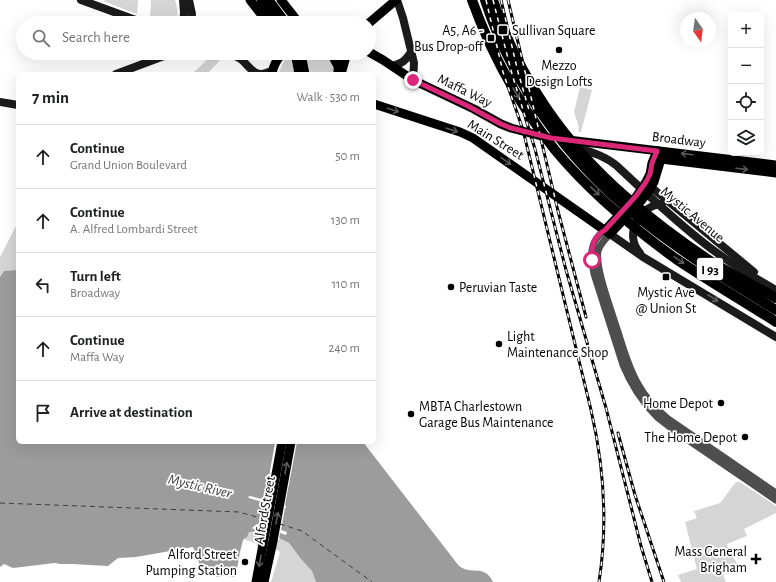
<!DOCTYPE html>
<html lang="en">
<head>
<meta charset="utf-8">
<style>
	body { margin:0; font-family:"Alegreya Sans",sans-serif; background:#f6f6f6; color:#202124 }
	.controls { position:absolute; right:12px; top:12px; display:grid; overflow:hidden; border-radius:6px; box-shadow:0 4px 16px #0002 }
	.controls button { width:36px; height:36px; display:grid; place-items:center; padding:0; border:0; border-bottom:1px solid #e0e0e0; background:#fff; color:#202124; font:20px sans-serif }
	.compass { position:absolute; left:680px; top:12px; width:36px; height:36px; border-radius:50%; background:#fff; box-shadow:0 4px 16px #0002; rotate:166deg }
	.stop { position:absolute; width:12px; height:12px; margin:-9px; border:3px solid #db2777; border-radius:50%; background:#fff }
	.stop.end { background:#db2777; border-color:#fff; box-shadow:0 1px 4px #0008 }
	.list { margin:0; padding:0; list-style:none }
	h2 { display:flex; justify-content:space-between; align-items:center; height:52px; margin:0; padding:0 16px; font-size:17px }
	h2 small { font-size:13px; font-weight:400; color:#757577 }
	.list li { display:grid; grid-template-columns:26px 1fr auto; gap:12px; align-items:center; box-sizing:border-box; height:64px; padding:0 16px; border-top:1px solid #e0e0e0 }
	.list b { display:block; font-size:15px; white-space:nowrap }
	.list p { margin:0; font-size:13px; white-space:nowrap; color:#757577 }
	.list em { font-size:13px; font-style:normal; color:#757577 }
	.icon { flex:none; width:22px; height:22px; fill:none; stroke:currentColor; stroke-width:2; stroke-linecap:round; stroke-linejoin:round }
	.map { position:relative; flex:none; width:776px; height:582px; overflow:hidden }
	.search { position:absolute; background:#fff; box-shadow:0 4px 16px #0002; left:16px; top:16px; width:360px; height:44px; display:flex; align-items:center; gap:10px; box-sizing:border-box; padding:0 14px; border-radius:22px; color:#757577; font-size:15px }
	.panel { position:absolute; background:#fff; box-shadow:0 4px 16px #0002; left:16px; top:72px; width:360px; height:372px; border-radius:6px }
	.map>svg:first-child { display:block }
	.green { fill:#d5d5d5 }
	.water { fill:#9c9c9c }
	.pier { fill:#fff }
	.lines { fill:none; stroke-linecap:round; stroke-linejoin:round }
	.ferry { stroke:#3d3d3d; stroke-width:1; stroke-dasharray:5 4; stroke-linecap:butt }
	.tertiary { stroke:#4e4e4e; stroke-width:7 }
	.secondary { stroke:#1b1b1b; stroke-width:8 }
	.primary { stroke:#000; stroke-width:9 }
	.motorway { stroke:#000; stroke-width:10 }
	.rail-casing { stroke:#000; stroke-width:3 }
	.rail { stroke:#fff; stroke-width:1.5; stroke-dasharray:4.5; stroke-linecap:butt }
	.oneway { stroke:#595959 }
	.oneway2 { stroke:#5f5f5f }
	.route { stroke:#db2777; stroke-width:5 }
	.poi-dot { fill:#000; stroke:#fff; stroke-width:1.5 }
	.labels { text-anchor:middle; stroke-width:3.5; stroke-linejoin:round; paint-order:stroke }
	.shield { fill:#fff; stroke:#4c4c4c; stroke-width:1 }
	.shield-label { font-size:13px; font-weight:bold; fill:#000 }
	.poi-label { font-size:14px; fill:#000; stroke:#fff; text-anchor:end }
	.street-label { font-size:14px; fill:#000; stroke:#fff }
	.water-label { font-size:15px; font-style:italic; fill:#3d3d3d; stroke:#fff }
</style>
</head>
<body>
<div class="map">
<svg width="776" height="582" viewBox="0 0 776 582">
	<rect width="100%" height="100%" fill="#fff"/>
	<!-- green -->
	<g class="green">
		<polygon points="106,0 138,0 137,14 103,1"/>
		<path d="M151,0H175C178,8 178,14 177,23H163L150,18Z"/>
		<path d="M306,53C311,53 318,52 323,53C330,56 334,67 334,74H310Z"/>
		<polygon points="213,54 221,59 208,73 192,74"/>
		<path d="M290,54L295,74H279C281,66 284,60 290,54Z"/>
		<polygon points="580,87 592,90 581,132 579,132 578,124 574,112"/>
		<polygon points="16,226 18,226 18,271 16,270 4,271 0,277 0,257"/>
		<polygon points="736,482 740,482 776,506 776,513 744,529 747,536 727,544 729,552 740,567 723,575 726,582 681,582 678,575 697,569 685,522 697,518 694,511 720,503"/>
		<polygon points="250,531 260,531 267,532 289,543 301,559 312,571 316,582 271,582 280,552 277,550 257,546 256,543 245,540 249,532"/>
	</g>
	<!-- water -->
	<path class="water" d="M16,270L18,271V442H363L459,566C472,576 484,563 493,582H316L312,571L301,559L289,543L267,532L260,531L249,532L247,537L243,540L240,552L236,574L235,576L233,577L224,575L218,577L202,571L193,547L136,557L118,558L108,566L72,564H60L55,563L13,568L4,564L0,567V277L4,271Z"/>
	<!-- pier -->
	<polygon class="pier" points="275,442 297,442 285,505 286,506 286,508 285,508 281,530 287,532 286,535 280,533 279,540 266,534 260,533 260,527 258,527 252,529 253,527 257,524 261,525 265,503 249,498 248,497 250,496 265,500"/>
	<g class="lines">
		<!-- ferry -->
		<g class="ferry">
			<polyline points="0,503 239,512 264,519"/>
			<polyline points="280,524 302,531 372,582"/>
		</g>
		<!-- tertiary -->
		<g class="tertiary">
			<path d="M605,230C588,242 591,257 594,274L623,365L629,378L637,392L647,406L657,417L675,431L776,500"/>
			<path d="M610,234C605,239 600,244 598,251C595,268 610,306 615,323C622,343 627,365 638,384C645,397 656,409 668,419L776,493"/>
		</g>
		<!-- secondary -->
		<g class="secondary">
			<polyline points="81,0 144,23"/>
			<polyline points="183,0 184,13 183,23"/>
			<polyline points="189,0 192,14 191,23"/>
			<polyline points="397,0 403,18 414,63 413,80"/>
			<path d="M228,53C233,55 239,57 243,61C253,71 256,79 273,70"/>
			<path d="M392,66C403,63 405,61 411,52"/>
			<polyline points="116,74 172,53"/>
			<polyline points="0,102 18,105"/>
			<path d="M576,147C591,152 605,156 617,166C647,194 676,222 709,247C730,263 753,277 776,290"/>
			<polyline points="651,187 754,272"/>
			<polyline points="610,234 643,257 776,337"/>
			<path d="M640,253C623,235 640,205 662,204"/>
		</g>
		<!-- primary -->
		<g class="primary">
			<polyline points="250,0 268,23"/>
			<polyline points="261,0 278,23"/>
			<polyline points="269,0 286,23"/>
			<polyline points="281,0 299,23"/>
			<polyline points="369,23 396,0"/>
			<polyline points="369,52 383,60 413,80 474,109 501,124 511,128 549,138"/>
			<polyline points="294,53 296,58 299,74"/>
			<polyline points="301,53 305,74"/>
			<polyline points="331,53 338,66 338,74"/>
			<path d="M272,74C273,66 277,59 283,53"/>
			<polyline points="341,74 347,53"/>
			<polyline points="374,104 460,132 473,138 610,234 641,201 649,191 654,182 661,159 659,151"/>
			<polyline points="568,140 776,165"/>
			<polyline points="656,157 661,159 776,173"/>
			<polyline points="605,230 636,197 646,182 650,174 652,163 657,151"/>
			<polyline points="256,582 282,442"/>
			<polyline points="264,582 273,541 291,442"/>
		</g>
		<!-- motorway -->
		<g class="motorway">
			<path d="M472,0C491,53 520,106 555,150C589,191 633,228 676,259C709,281 743,301 776,322"/>
			<path d="M485,0C512,83 566,158 633,213C678,250 727,280 776,310"/>
			<path d="M493,0C517,76 566,145 626,197C657,224 690,248 724,270"/>
			<polyline points="718,266 776,298"/>
		</g>
		<!-- rail casing -->
		<g class="rail-casing">
			<g id="rail">
				<path d="M486,0L503,72L523,130L591,410C604,466 608,524 599,582"/>
				<polyline points="493,0 512,74 535,149 566,270 606,408 641,546 652,582"/>
				<polyline points="501,0 518,72 529,110"/>
				<polyline points="508,0 558,211 586,317"/>
				<polyline points="618,433 635,495 664,582"/>
			</g>
		</g>
		<!-- rail -->
		<use href="#rail" class="rail"/>
	</g>
	<!-- one-way arrows -->
	<defs><path id="oneway-shaft" d="M-6 0H5M1.5-3L5.5 0L1.5 3" fill="none" stroke-width="1.6" stroke-linecap="round" stroke-linejoin="round"/></defs>
	<g class="oneway">
		<use href="#oneway-shaft" transform="translate(516 93) rotate(59)"/>
		<use href="#oneway-shaft" transform="translate(393 110) rotate(18)"/>
		<use href="#oneway-shaft" transform="translate(452 130) rotate(18)"/>
		<use href="#oneway-shaft" transform="translate(687 154) rotate(-173)"/>
		<use href="#oneway-shaft" transform="translate(506 161) rotate(35)"/>
		<use href="#oneway-shaft" transform="translate(742 169) rotate(7)"/>
		<use href="#oneway-shaft" transform="translate(595 191) rotate(44)"/>
		<use href="#oneway-shaft" transform="translate(679 260) rotate(35)"/>
		<use href="#oneway-shaft" transform="translate(286 468) rotate(-80)"/>
		<use href="#oneway-shaft" transform="translate(277 518) rotate(-80)"/>
		<use href="#oneway-shaft" transform="translate(260 561) rotate(100)"/>
	</g>
	<use class="oneway2" href="#oneway-shaft" transform="translate(713 298) rotate(32)"/>
	<g class="lines">
		<!-- route -->
		<polyline class="route" points="413,80 468,106 501,124 511,128 551,138 657,151 652,163 650,174 646,182 636,196 605,230 599,234 594,241 592,249 592,260"/>
	</g>
	<!-- markers -->
	<g class="poi-dot">
		<rect x="498" y="25" width="10" height="10" rx="2"/>
		<rect x="487" y="34" width="8" height="8" rx="2"/>
		<circle cx="559" cy="50" r="4"/>
		<rect x="662" y="273" width="8" height="8" rx="2"/>
		<circle cx="451" cy="287" r="4"/>
		<circle cx="499" cy="344" r="4"/>
		<circle cx="721" cy="403" r="4"/>
		<circle cx="411" cy="414" r="4"/>
		<circle cx="745" cy="437" r="4"/>
		<path d="M754 553h4v4h4v4h-4v4h-4v-4h-4v-4h4z"/>
		<circle cx="245" cy="562" r="4"/>
	</g>
	<g class="labels">
		<!-- shield labels -->
		<rect class="shield" x="697" y="258" width="26" height="22" rx="3"/>
		<g class="shield-label">
			<text x="710" y="274">I 93</text>
		</g>
		<!-- poi labels -->
		<g class="poi-label">
			<text x="483" y="35">A5, A6 -<tspan x="483" dy="16">Bus Drop-off</tspan></text>
			<text x="512" y="35" text-anchor="start">Sullivan Square</text>
			<text x="559" y="70" text-anchor="middle">Mezzo<tspan x="559" dy="16">Design Lofts</tspan></text>
			<text x="459" y="292" text-anchor="start">Peruvian Taste</text>
			<text x="666" y="297" text-anchor="middle">Mystic Ave<tspan x="666" dy="16">@ Union St</tspan></text>
			<text x="507" y="341" text-anchor="start">Light<tspan x="507" dy="16">Maintenance Shop</tspan></text>
			<text x="713" y="408">Home Depot</text>
			<text x="419" y="411" text-anchor="start">MBTA Charlestown<tspan x="419" dy="16">Garage Bus Maintenance</tspan></text>
			<text x="737" y="442">The Home Depot</text>
			<text x="747" y="556">Mass General<tspan x="747" dy="16">Brigham</tspan></text>
			<text x="237" y="559">Alford Street<tspan x="237" dy="16">Pumping Station</tspan></text>
		</g>
		<!-- street labels -->
		<g class="street-label">
			<text transform="translate(465 90) rotate(26)" y="5">Maffa Way</text>
			<text transform="translate(496 139) rotate(32)" y="5">Main Street</text>
			<text transform="translate(679 139) rotate(7)" y="5">Broadway</text>
			<text transform="translate(693 214) rotate(40)" y="5">Mystic Avenue</text>
			<text transform="translate(264 510) rotate(-80)" y="5">Alford Street</text>
		</g>
		<!-- water labels -->
		<g class="water-label">
			<text transform="translate(200 486) rotate(13)" y="5">Mystic River</text>
		</g>
	</g>
</svg>
<div class="controls">
<button>+</button>
<button>−</button>
<button><svg class="icon" aria-label="locate" viewBox="0 0 24 24"><circle cx="12" cy="12" r="6"/><path d="M12 2v4M12 18v4M2 12h4M18 12h4"/></svg></button>
<button><svg class="icon" aria-label="layers" viewBox="0 0 24 24"><path d="M12 4l9 5-9 5-9-5zM3 14l9 5 9-5"/></svg></button>
</div>
<svg class="compass" viewBox="-18 -18 36 36"><path d="M0-13l5 13h-10z" fill="#e53935"/><path d="M0 13l5-13h-10z" fill="#757577"/></svg>
<div class="stop" style="left:592px;top:260px"></div>
<div class="stop end" style="left:413px;top:80px"></div>
<div class="search"><svg class="icon" aria-label="search" viewBox="0 0 24 24"><circle cx="10" cy="10" r="6"/><path d="M15 15l6 6"/></svg>Search here</div>
<section class="panel">
<h2>7 min<small>Walk · 530 m</small></h2>
<ul class="list">
<li><svg class="icon" aria-label="ahead" viewBox="0 0 24 24"><path d="M12 20V5M6 11l6-6 6 6"/></svg><div><b>Continue</b><p>Grand Union Boulevard</p></div><em>50 m</em></li>
<li><svg class="icon" aria-label="ahead" viewBox="0 0 24 24"><path d="M12 20V5M6 11l6-6 6 6"/></svg><div><b>Continue</b><p>A. Alfred Lombardi Street</p></div><em>130 m</em></li>
<li><svg class="icon" aria-label="left" viewBox="0 0 24 24"><path d="M17 20v-9H6M10 6l-5 5 5 5"/></svg><div><b>Turn left</b><p>Broadway</p></div><em>110 m</em></li>
<li><svg class="icon" aria-label="ahead" viewBox="0 0 24 24"><path d="M12 20V5M6 11l6-6 6 6"/></svg><div><b>Continue</b><p>Maffa Way</p></div><em>240 m</em></li>
<li><svg class="icon" aria-label="arrive" viewBox="0 0 24 24"><path d="M6 21V4h12l-3 4 3 4H6"/></svg><div><b>Arrive at destination</b></div></li>
</ul>
</section>
</div>
</body>
</html>
